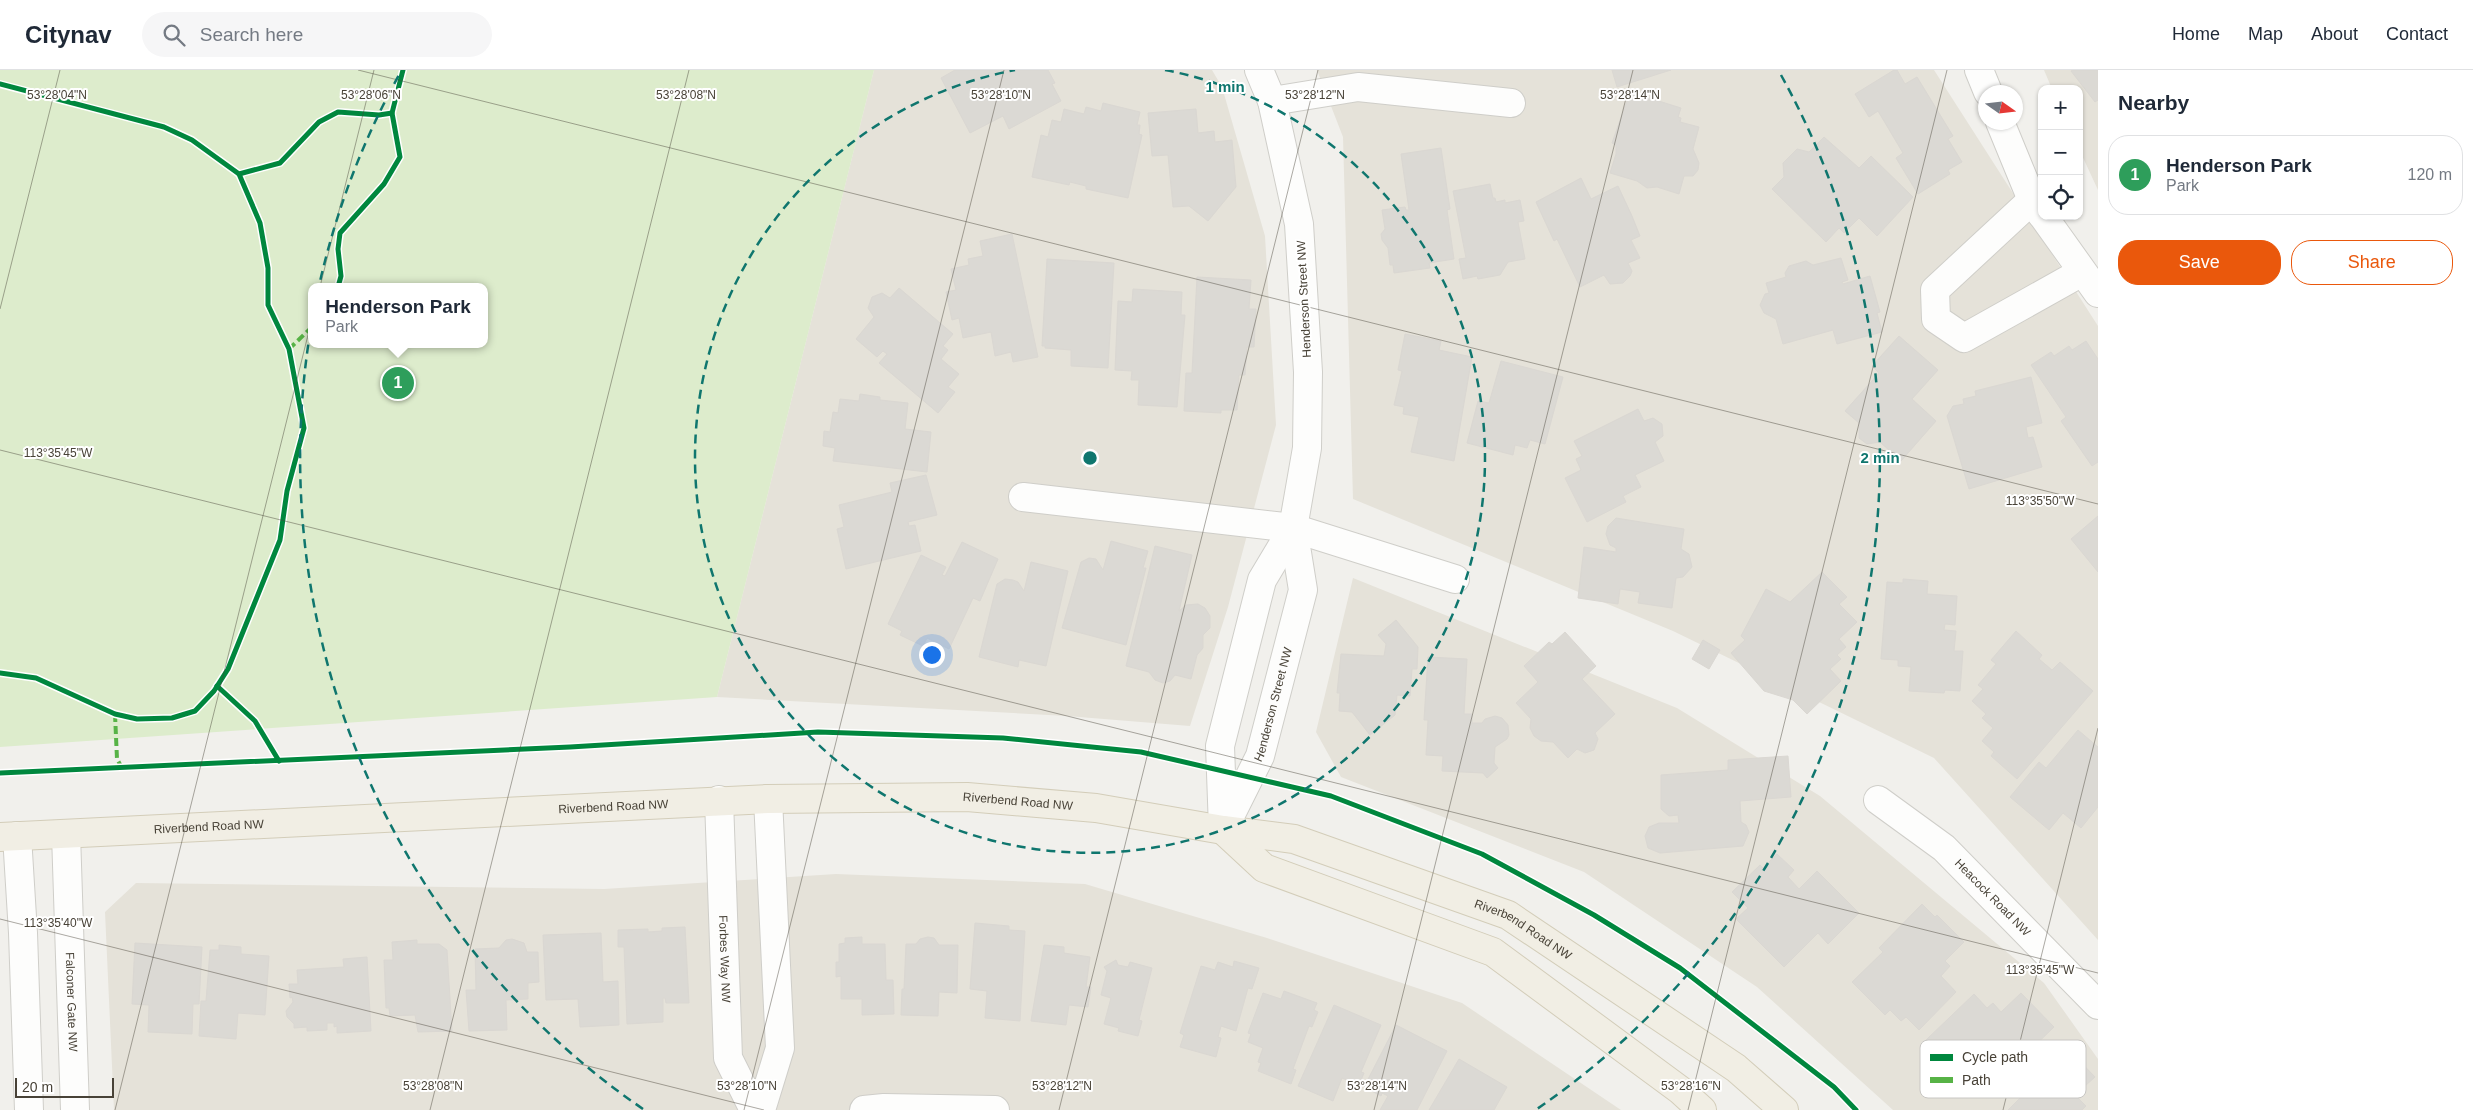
<!DOCTYPE html>
<html lang="en">
<head>
<meta charset="utf-8">
<style>
	body { margin:0; font-family:Arial,sans-serif; background:#f6f6f7; color:#1f2937 }
	.controls { position:absolute; right:15px; top:15px; display:grid; overflow:hidden; border-radius:10px; box-shadow:0 1px 4px #0004 }
	.controls button { width:45px; height:45px; display:grid; place-items:center; padding:0; border:0; border-bottom:1px solid #e0e1e3; background:#fff; color:#1f2937; font:25px sans-serif }
	.compass { position:absolute; left:1978px; top:15px; width:45px; height:45px; border-radius:50%; background:#fff; box-shadow:0 1px 4px #0004; rotate:104deg }
	.scale { position:absolute; left:15px; bottom:12px; width:99px; box-sizing:border-box; padding-left:5px; border:2px solid #484237; border-top:0; font-size:14px; line-height:18px; white-space:nowrap; color:#484237; -webkit-text-stroke:4px #fff; paint-order:stroke }
	.you { position:absolute; left:931px; top:584px; width:18px; height:18px; margin:-12px; border:4px solid #fff; border-radius:50%; background:#1a73e8; box-shadow:0 0 0 8px #1a73e833 }
	.badge { display:grid; place-items:center; width:32px; height:32px; border-radius:50%; background:#ea580c; color:#fff; font-size:16px; font-weight:700 }
	.pin { position:absolute; translate:-50% -50%; border:2px solid #fff; box-shadow:0 1px 5px #0006 }
	.popup { position:absolute; left:308px; top:213px; width:180px; height:65px; box-sizing:border-box; display:grid; place-content:center; border-radius:10px; background:#fff; filter:drop-shadow(0 1px 4px #0005); font-size:16px; white-space:nowrap; color:#747a83 }
	.popup b { font-size:19px; color:#1f2937 }
	.popup::after { content:''; position:absolute; left:50%; top:100%; margin-left:-10px; border:10px solid transparent; border-top-color:#fff }
	.list { margin:0; padding:0; list-style:none }
	h2 { display:flex; justify-content:space-between; align-items:center; height:65px; margin:0; padding:0 20px; font-size:21px }
	h2 small { font-size:16px; font-weight:400; color:#747a83 }
	.list li { display:grid; grid-template-columns:32px 1fr auto; gap:15px; align-items:center; box-sizing:border-box; height:80px; margin:0 10px 10px; padding:0 10px; border:1px solid #e0e1e3; border-radius:20px }
	.list b { display:block; font-size:19px; white-space:nowrap }
	.list p { margin:0; font-size:16px; white-space:nowrap; color:#747a83 }
	.list em { font-size:16px; font-style:normal; color:#747a83 }
	.actions { display:flex; gap:10px; padding:15px 20px }
	.actions a { flex:1; padding:11px 0; border:1px solid #ea580c; border-radius:20px; text-align:center; font-size:18px; color:#ea580c }
	.actions .main { background:#ea580c; color:#fff }
	.icon { flex:none; width:28px; height:28px; fill:none; stroke:currentColor; stroke-width:2; stroke-linecap:round; stroke-linejoin:round }
	.map { position:relative; flex:none; width:2098px; height:1040px; overflow:hidden }
	header { display:flex; align-items:center; gap:30px; box-sizing:border-box; height:70px; padding:0 25px; background:#fff; border-bottom:1px solid #e0e1e3 }
	header strong { font-size:24px }
	nav { display:flex; gap:28px; margin-inline-start:auto; font-size:18px }
	.search { width:350px; height:45px; background:#f6f6f7; display:flex; align-items:center; gap:12px; box-sizing:border-box; padding:0 18px; border-radius:28px; color:#747a83; font-size:19px }
	main { display:flex }
	aside { flex:1; background:#fff }
	.map>svg:first-child { display:block }
	.residential { fill:#e5e2d9 }
	.green { fill:#ddeccc; fill-rule:evenodd }
	.building { fill:#dbd9d4; stroke:#dad7d2 }
	.lines { fill:none; stroke-linecap:round; stroke-linejoin:round }
	.minor-casing { stroke:#cfcec9; stroke-width:30 }
	.major-casing { stroke:#d3cdb9; stroke-width:30 }
	.minor { stroke:#fdfdfc; stroke-width:28 }
	.major { stroke:#f1eee4; stroke-width:28 }
	.quiet { stroke:#57b346; stroke-width:4; stroke-dasharray:8 4; stroke-linecap:butt }
	.cycleway-casing { stroke:#fff; stroke-width:8 }
	.cycleway { stroke:#00873e; stroke-width:5 }
	.ticks { fill:none; stroke:#484237; stroke-width:1; stroke-opacity:0.45 }
	.ring { fill:none; stroke:#0f766e; stroke-width:2.5; stroke-dasharray:9 6 }
	.labels { text-anchor:middle; stroke-width:4; stroke-linejoin:round; paint-order:stroke }
	.street-label { font-size:12px; fill:#484237; stroke:#fff }
	.key { fill:#fff; stroke:#c8c6c3; stroke-width:1 }
	.key-label { font-size:14px; fill:#484237 }
	.ticks-label { font-size:12px; text-anchor:middle; fill:#484237; stroke:#fff; stroke-width:4; stroke-linejoin:round; paint-order:stroke }
	.centre { fill:#0f766e; stroke:#fff; stroke-width:2.5 }
	.ring-label { font-size:15px; text-anchor:middle; font-weight:bold; fill:#0f766e; stroke:#fff; stroke-width:4; stroke-linejoin:round; paint-order:stroke }
</style>
</head>
<body>
<header>
<strong>Citynav</strong>
<div class="search"><svg class="icon" aria-label="search" viewBox="0 0 24 24"><circle cx="10" cy="10" r="6"/><path d="M15 15l6 6"/></svg>Search here</div>
<nav><a>Home</a><a>Map</a><a>About</a><a>Contact</a></nav>
</header>
<main>
<div class="map">
<svg width="2098" height="1040" viewBox="0 0 2098 1040">
	<rect width="100%" height="100%" fill="#f1f0ec"/>
	<!-- residential -->
	<g class="residential">
		<polygon points="874,0 1212,0 1222,17 1265,166 1276,355 1228,537 1190,656 1067,646 717,627"/>
		<polygon points="1317,0 1934,0 2098,256 2098,870 1934,688 1673,561 1353,429 1343,67"/>
		<polygon points="2044,0 2098,0 2098,120 2079,79 2079,19 2052,19"/>
		<polygon points="1353,508 1677,638 1820,726 2044,913 2098,989 2098,1040 1893,1040 1757,917 1584,802 1341,707 1316,662"/>
		<polygon points="836,804 1085,814 1267,868 1462,933 1621,1040 114,1040 105,842 136,813 604,819"/>
	</g>
	<!-- green -->
	<path class="green" d="M0,0H874L717,627L0,677ZM312,217H484V274H312Z"/>
	<!-- building -->
	<g class="building">
		<polygon points="955,0 1048,0 1055,13 1052,14 1061,31 1009,59 1003,46 970,63 941,8"/>
		<polygon points="1612,0 1671,0 1617,17"/>
		<polygon points="1894,0 1897,0 1905,14 1917,7 1953,66 1948,69 1962,92 1948,100 1950,104 1918,124 1896,88 1903,83 1878,41 1869,47 1855,24"/>
		<polygon points="2073,0 2098,0 2098,30 2095,32 2071,1"/>
		<polygon points="1630,22 1681,38 1678,47 1681,48 1680,52 1699,57 1693,79 1699,93 1698,100 1693,106 1684,106 1679,124 1657,117 1647,118 1637,111 1610,103 1616,84 1616,75 1612,73"/>
		<polygon points="1103,33 1140,42 1137,55 1140,55 1139,64 1142,65 1128,128 1086,119 1086,116 1070,112 1069,115 1032,107 1041,65 1048,67 1052,50 1061,52 1064,39 1084,44 1086,37 1101,41"/>
		<polygon points="1196,39 1198,63 1214,61 1215,72 1232,70 1236,117 1208,151 1189,136 1173,137 1168,85 1152,86 1148,43"/>
		<polygon points="1824,67 1859,98 1871,86 1913,127 1877,166 1859,148 1844,163 1839,158 1826,172 1772,119 1784,107 1783,93 1797,79 1809,82"/>
		<polygon points="1441,78 1450,139 1447,140 1454,189 1429,193 1430,198 1394,203 1393,195 1390,195 1388,178 1382,170 1381,164 1385,159 1382,140 1405,137 1406,140 1409,140 1401,84"/>
		<polygon points="1581,108 1591,129 1618,116 1632,146 1640,166 1631,170 1640,188 1628,193 1632,201 1630,206 1623,213 1610,214 1604,205 1580,217 1557,169 1554,171 1536,132"/>
		<polygon points="1490,114 1493,128 1495,128 1496,132 1505,130 1505,133 1520,130 1524,151 1518,152 1525,189 1508,192 1500,205 1478,209 1477,206 1463,209 1459,189 1466,188 1453,121"/>
		<polygon points="1012,164 1038,287 1013,292 1011,282 995,286 991,262 963,268 959,248 952,250 946,222 956,220 951,199 969,195 968,189 983,186 980,171"/>
		<polygon points="1841,188 1848,210 1842,212 1843,214 1870,206 1880,242 1877,243 1882,262 1837,274 1833,260 1783,274 1776,249 1764,243 1760,235 1765,224 1769,223 1766,213 1786,207 1785,203 1789,196 1806,191 1813,195"/>
		<polygon points="1047,189 1114,193 1108,298 1071,296 1071,280 1045,278 1045,276 1042,276"/>
		<polygon points="1197,207 1251,210 1249,239 1256,239 1254,277 1247,277 1245,305 1239,305 1237,340 1221,340 1221,343 1184,341 1186,303 1192,303"/>
		<polygon points="899,218 953,264 943,276 948,280 941,289 959,304 948,317 955,322 938,343 879,293 887,284 883,281 877,287 856,269 874,247 868,238 872,227 882,223 890,228"/>
		<polygon points="1133,219 1182,222 1181,245 1185,245 1177,337 1138,335 1139,310 1131,310 1132,301 1115,300 1118,231 1132,232"/>
		<polygon points="1405,264 1441,271 1439,280 1472,287 1454,391 1411,382 1419,347 1403,344 1404,337 1394,335 1402,301 1398,300"/>
		<polygon points="1899,266 1938,300 1912,329 1936,351 1901,391 1880,372 1867,374 1859,368 1859,353 1845,341 1879,303 1872,296"/>
		<polygon points="2086,271 2098,289 2098,392 2092,396 2061,351 2066,347 2031,295 2051,282 2054,286 2069,276 2072,280"/>
		<polygon points="1501,291 1563,307 1545,374 1530,370 1527,378 1515,375 1513,385 1467,373 1478,331 1489,333"/>
		<polygon points="2031,307 2042,353 2026,357 2028,368 2033,367 2042,397 1969,419 1947,346 1953,336 1964,334 1963,329 1976,326 1975,321"/>
		<polygon points="860,324 880,327 880,330 908,333 905,359 931,362 927,402 833,391 835,378 823,376 824,361 830,362 833,342 838,343 840,329 859,331"/>
		<polygon points="1638,339 1644,351 1653,348 1662,354 1663,366 1655,372 1664,391 1635,405 1641,417 1623,426 1626,432 1587,452 1565,408 1581,400 1576,389 1582,386 1574,371"/>
		<polygon points="926,405 937,445 908,452 909,456 915,455 921,481 846,499 837,459 844,457 839,435 892,422 890,413"/>
		<polygon points="2098,446 2098,502 2071,469"/>
		<polygon points="1616,448 1684,459 1681,479 1689,484 1692,497 1683,507 1676,508 1672,538 1638,533 1640,522 1620,519 1618,534 1578,528 1584,477 1616,482 1616,478 1610,475 1606,464 1608,456"/>
		<polygon points="1111,471 1148,481 1143,498 1146,498 1126,575 1062,558 1081,492 1089,488 1096,489 1103,500"/>
		<polygon points="962,472 998,489 980,531 973,528 949,579 927,568 923,576 900,565 902,561 888,554 921,485 946,497 942,505 945,506"/>
		<polygon points="1155,476 1192,485 1179,541 1186,535 1198,534 1205,538 1210,546 1210,558 1203,565 1203,578 1197,585 1191,609 1175,605 1170,611 1163,613 1155,610 1149,602 1126,596"/>
		<polygon points="1031,492 1068,501 1046,596 1019,590 1018,597 979,587 997,514 1005,509 1013,510 1018,512 1024,521"/>
		<polygon points="1822,502 1847,527 1839,534 1857,552 1839,569 1846,577 1837,585 1841,589 1830,599 1841,611 1807,644 1793,630 1764,621 1731,583 1745,570 1741,566 1766,519 1790,532"/>
		<polygon points="1903,509 1928,511 1927,524 1957,526 1955,555 1945,554 1944,560 1956,561 1954,581 1963,581 1960,621 1945,620 1944,623 1909,621 1911,597 1898,596 1898,590 1881,589 1887,512 1903,513"/>
		<polygon points="1396,550 1418,577 1417,599 1412,599 1410,626 1397,625 1395,645 1370,665 1352,642 1339,641 1340,623 1337,623 1341,584 1384,586 1386,574 1378,565"/>
		<polygon points="2016,561 2042,585 2039,589 2052,600 2060,592 2093,621 2017,709 1991,686 1994,682 1982,671 1993,658 1982,648 1986,644 1972,631 1983,619 1978,615 1996,594 1991,590"/>
		<polygon points="1565,562 1596,596 1582,609 1615,644 1595,663 1598,669 1594,680 1585,683 1577,679 1568,688 1553,672 1541,671 1534,666 1530,658 1531,649 1516,633 1538,612 1524,596 1549,572 1552,574"/>
		<polygon points="1703,570 1720,580 1709,599 1692,589"/>
		<polygon points="1428,587 1467,589 1464,644 1472,644 1472,653 1482,653 1485,649 1495,646 1502,648 1508,655 1509,665 1507,669 1495,677 1494,693 1498,698 1487,708 1483,703 1442,701 1443,686 1426,685 1428,650 1424,650"/>
		<polygon points="2078,660 2098,677 2098,737 2081,758 2063,743 2049,760 2010,727 2039,692 2046,698"/>
		<polygon points="1788,686 1791,727 1740,731 1741,752 1746,755 1749,762 1743,776 1660,783 1648,778 1645,766 1649,757 1659,753 1679,753 1678,745 1669,746 1661,739 1661,705 1728,700 1728,690"/>
		<polygon points="1777,784 1794,800 1788,807 1799,819 1817,801 1859,843 1828,874 1818,863 1784,897 1736,849 1748,838 1732,822 1760,795 1763,798"/>
		<polygon points="1922,834 1935,847 1937,845 1964,872 1945,891 1950,896 1941,906 1956,922 1919,960 1906,947 1901,951 1890,940 1885,945 1852,912 1883,882 1879,878"/>
		<polygon points="975,853 1009,856 1009,860 1025,861 1020,951 985,948 987,921 970,919"/>
		<polygon points="685,857 689,933 666,933 665,928 663,928 663,952 627,954 624,877 618,877 618,860 648,859 648,862 662,861 662,858"/>
		<polygon points="601,863 603,912 618,911 619,955 580,957 578,929 546,930 543,865"/>
		<polygon points="862,867 862,874 885,874 886,910 893,910 894,944 862,945 862,929 841,929 841,906 836,907 836,892 839,892 839,874 845,873 845,868"/>
		<polygon points="928,867 934,868 939,875 958,875 957,923 939,922 938,946 901,945 902,919 904,919 906,874 916,874 920,869"/>
		<polygon points="512,869 524,873 527,882 538,882 539,912 528,913 528,929 506,930 507,960 469,961 466,920 476,920 475,879 499,878 506,870"/>
		<polygon points="417,870 417,874 439,874 447,880 452,961 418,962 415,945 390,946 389,938 386,938 384,890 393,890 392,872"/>
		<polygon points="135,873 202,877 199,934 193,934 192,964 148,962 149,935 132,934"/>
		<polygon points="219,875 241,877 241,884 269,886 265,945 238,943 236,969 199,966 201,931 206,931 210,880 219,880"/>
		<polygon points="1044,875 1064,877 1064,883 1090,887 1086,917 1091,917 1088,937 1069,935 1066,955 1031,951"/>
		<polygon points="367,887 371,961 337,963 337,956 334,957 334,953 327,953 327,960 307,961 307,957 294,958 294,954 287,947 286,941 293,932 292,927 290,928 289,914 298,914 297,900 344,897 343,889"/>
		<polygon points="1116,890 1118,895 1128,897 1130,892 1152,898 1139,950 1142,951 1138,966 1118,961 1119,958 1104,954 1111,928 1101,925 1107,901 1104,897"/>
		<polygon points="1234,891 1259,898 1252,919 1248,918 1236,961 1221,956 1218,967 1221,968 1216,987 1180,977 1184,965 1180,963 1201,896 1215,900 1218,892 1233,897"/>
		<polygon points="1284,921 1317,933 1314,940 1318,942 1312,957 1309,956 1293,999 1296,1000 1291,1014 1258,1001 1261,993 1258,992 1263,978 1248,972 1251,964 1248,963 1263,923 1281,929"/>
		<polygon points="2021,923 2054,957 2021,989 2015,983 1975,1021 1957,1001 1951,1004 1942,1001 1937,992 1940,984 1926,970 1974,924 1987,938 1993,933 2001,942"/>
		<polygon points="1334,935 1381,955 1361,1002 1364,1003 1359,1015 1342,1008 1333,1031 1298,1016"/>
		<polygon points="1396,955 1447,981 1417,1040 1380,1040 1388,1026 1382,1023 1381,1026 1364,1017"/>
		<polygon points="2058,973 2068,984 2070,981 2095,1007 2075,1025 2086,1036 2082,1040 2008,1040 2038,1010 2029,1001"/>
		<polygon points="1459,989 1507,1017 1494,1040 1429,1040"/>
	</g>
	<g class="lines">
		<!-- minor casing -->
		<g class="minor-casing">
			<g id="minor">
				<polyline points="1979,0 1988,22"/>
				<polyline points="1272,31 1358,17 1511,33"/>
				<polyline points="2000,52 2032,130 2041,144"/>
				<polyline points="2032,130 1935,220 1936,249 1964,268 2082,202"/>
				<polyline points="2043,146 2098,223"/>
				<polyline points="1023,427 1293,458 1455,509"/>
				<path id="s1" d="M719,730L728,988L754,1040"/>
				<path id="s2" d="M1878,730L1944,778L2098,935"/>
				<polyline points="1223,758 1220,676 1262,510 1293,458"/>
				<path id="s3" d="M1223,760L1260,686L1303,520L1293,458L1307,378L1308,302L1299,154L1272,31L1259,0"/>
				<path id="s4" d="M66,764L75,1040"/>
				<polyline points="17,766 23,863 29,1040"/>
				<polyline points="761,1040 780,978 768,729"/>
				<polyline points="864,1040 884,1038 995,1040"/>
			</g>
		</g>
		<!-- major casing -->
		<g class="major-casing">
			<g id="major">
				<polyline points="1223,760 1264,798 1493,882 1680,1020 1702,1040"/>
				<path id="s5" d="M0,767L768,729L967,727L1096,738L1223,760L1294,769L1508,845L1736,998L1784,1040"/>
			</g>
		</g>
		<!-- minor -->
		<use href="#minor" class="minor"/>
		<!-- major -->
		<use href="#major" class="major"/>
		<!-- quiet -->
		<g class="quiet">
			<polyline points="289,279 312,257"/>
			<polyline points="115,644 117,689 122,698"/>
		</g>
		<!-- cycleway casing -->
		<g class="cycleway-casing">
			<g id="cycleway">
				<polyline points="0,14 164,57 192,70 239,104 280,93 319,52 338,42 379,45 392,43 403,0"/>
				<polyline points="338,217 341,206 338,179 340,163 384,114 400,87 392,43"/>
				<polyline points="0,603 36,608 115,644 137,649 172,648 195,641 214,621 228,599 280,470 287,421 304,358 289,279 268,235 268,198 260,153 239,104"/>
				<polyline points="217,616 255,651 279,691"/>
				<polyline points="0,703 570,677 818,662 1003,668 1141,682 1331,726 1482,784 1594,845 1680,898 1834,1017 1856,1040"/>
			</g>
		</g>
		<!-- cycleway -->
		<use href="#cycleway" class="cycleway"/>
	</g>
	<!-- ticks -->
	<path class="ticks" d="M358,0L2098,434M0,239L60,0M0,380L2098,903M0,849L764,1040M115,1040L374,0M430,1040L689,0M744,1040L1004,0M1059,1040L1318,0M1374,1040L1633,0M1688,1040L1947,0M2003,1040L2098,658"/>
	<!-- distance rings -->
	<g class="ring">
		<path d="M1165 0A395 395 0 1 1 1015 0"/>
		<path d="M643 1039A790 790 0 0 1 399 5M1781 5A790 790 0 0 1 1537 1039"/>
	</g>
	<g class="labels">
		<!-- street labels -->
		<g class="street-label">
			<text transform="translate(1304 229) rotate(-93)" y="4">Henderson Street NW</text>
			<text dy="4" stroke="none"><textPath href="#s3" startOffset="136">Henderson Street NW</textPath></text>
			<text dy="4" stroke="none"><textPath href="#s5" startOffset="1019">Riverbend Road NW</textPath></text>
			<text dy="4" stroke="none"><textPath href="#s5" startOffset="614">Riverbend Road NW</textPath></text>
			<text dy="4" stroke="none"><textPath href="#s5" startOffset="209">Riverbend Road NW</textPath></text>
			<text dy="4" stroke="none"><textPath href="#s2" startOffset="151">Heacock Road NW</textPath></text>
			<text dy="4" stroke="none"><textPath href="#s5" startOffset="1545">Riverbend Road NW</textPath></text>
			<text dy="4" stroke="none"><textPath href="#s1" startOffset="159">Forbes Way NW</textPath></text>
			<text dy="4" stroke="none"><textPath href="#s4" startOffset="168">Falconer Gate NW</textPath></text>
		</g>
	</g>
	<!-- legend -->
	<rect x="1920" y="970" width="166" height="58" rx="8" class="key"/>
	<rect x="1930" y="984" width="23" height="7" fill="#00873e"/>
	<rect x="1930" y="1007" width="23" height="6" fill="#57b346"/>
	<g class="key-label">
		<text x="1962" y="992">Cycle path</text>
		<text x="1962" y="1015">Path</text>
	</g>
	<g class="ticks-label">
		<text x="57" y="29">53°28'04"N</text>
		<text x="371" y="29">53°28'06"N</text>
		<text x="686" y="29">53°28'08"N</text>
		<text x="1001" y="29">53°28'10"N</text>
		<text x="1315" y="29">53°28'12"N</text>
		<text x="1630" y="29">53°28'14"N</text>
		<text x="58" y="387">113°35'45"W</text>
		<text x="2040" y="435">113°35'50"W</text>
		<text x="58" y="857">113°35'40"W</text>
		<text x="2040" y="904">113°35'45"W</text>
		<text x="433" y="1020">53°28'08"N</text>
		<text x="747" y="1020">53°28'10"N</text>
		<text x="1062" y="1020">53°28'12"N</text>
		<text x="1377" y="1020">53°28'14"N</text>
		<text x="1691" y="1020">53°28'16"N</text>
	</g>
	<circle cx="1090" cy="388" r="8" class="centre"/>
	<g class="ring-label">
		<text x="1225" y="22">1 min</text>
		<text x="1880" y="393">2 min</text>
	</g>
</svg>
<div class="controls">
<button>+</button>
<button>−</button>
<button><svg class="icon" aria-label="locate" viewBox="0 0 24 24"><circle cx="12" cy="12" r="6"/><path d="M12 2v4M12 18v4M2 12h4M18 12h4"/></svg></button>
</div>
<svg class="compass" viewBox="-18 -18 36 36"><path d="M0-13l5 13h-10z" fill="#e53935"/><path d="M0 13l5-13h-10z" fill="#747a83"/></svg>
<div class="scale">20 m</div>
<div class="you"></div>
<div class="pin badge" style="left:398px;top:313px;background:#2e9e5b">1</div>
<div class="popup"><b>Henderson Park</b>Park</div>
</div>
<aside>
<h2>Nearby<small></small></h2>
<ul class="list">
<li><span class="badge" style="background:#2e9e5b">1</span><div><b>Henderson Park</b><p>Park</p></div><em>120 m</em></li>
</ul>
<div class="actions"><a class="main">Save</a><a>Share</a></div>
</aside>
</main>
</body>
</html>
